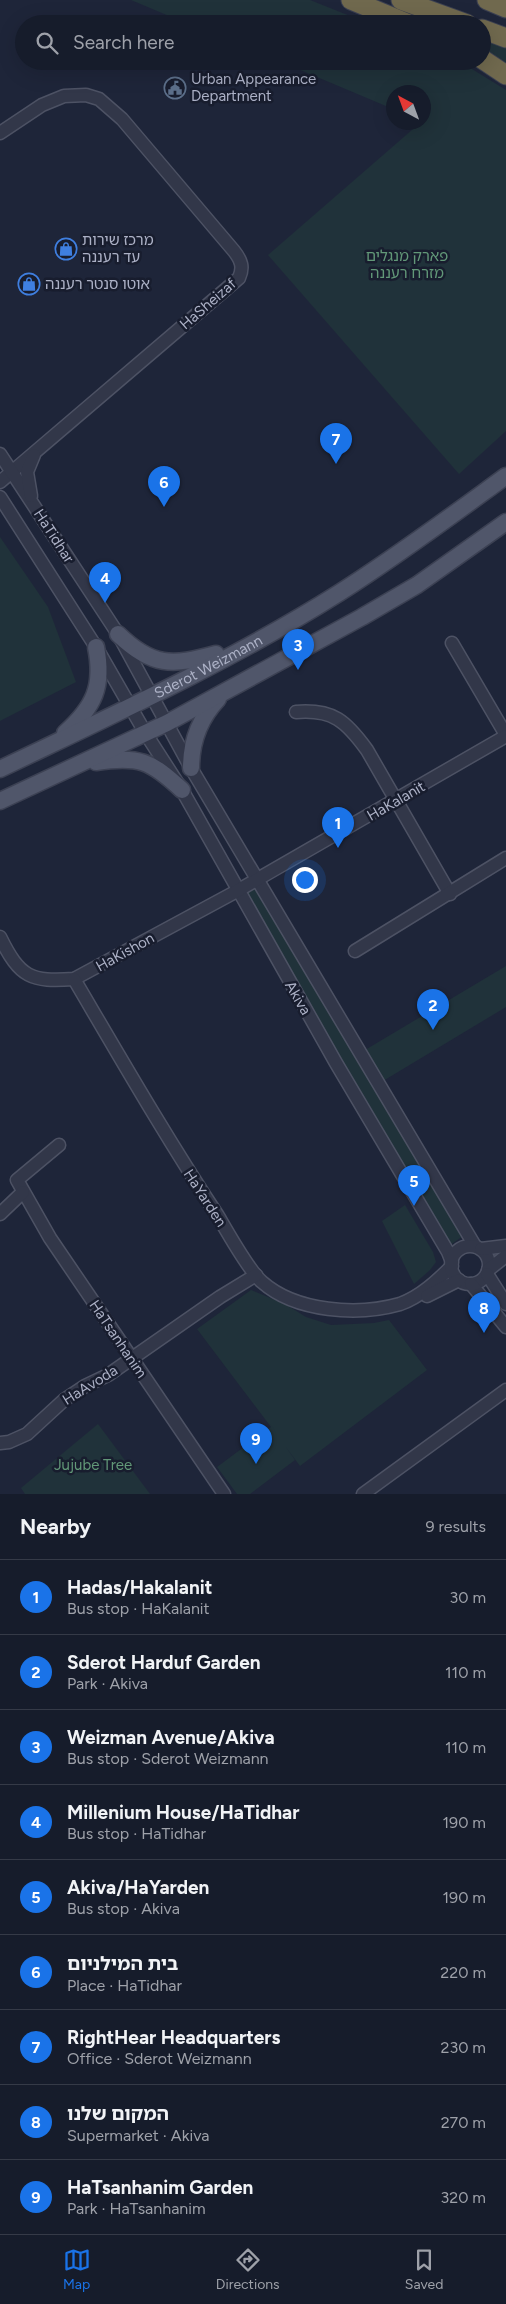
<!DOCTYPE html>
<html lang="en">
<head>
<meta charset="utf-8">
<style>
	body { margin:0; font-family:Figtree,"Noto Sans Hebrew",sans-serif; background:#1f2533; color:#f1f3f6 }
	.compass { position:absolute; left:386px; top:85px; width:45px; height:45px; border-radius:50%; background:#161c2b; box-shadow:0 5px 20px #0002; rotate:319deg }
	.you { position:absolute; left:304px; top:879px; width:18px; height:18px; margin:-12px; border:4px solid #fff; border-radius:50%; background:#1a73e8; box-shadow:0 0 0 8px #1a73e833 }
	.badge { display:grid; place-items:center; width:32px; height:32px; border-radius:50%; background:#1a73e8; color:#fff; font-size:16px; font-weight:700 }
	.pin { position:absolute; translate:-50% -41px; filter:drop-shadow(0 1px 2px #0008) }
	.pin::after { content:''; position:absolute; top:26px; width:18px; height:15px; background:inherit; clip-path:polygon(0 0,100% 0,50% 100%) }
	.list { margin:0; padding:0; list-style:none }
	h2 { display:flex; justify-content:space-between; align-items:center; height:65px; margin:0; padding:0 20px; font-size:21px }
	h2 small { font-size:16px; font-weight:400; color:#9ea1a9 }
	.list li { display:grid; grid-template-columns:32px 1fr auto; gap:15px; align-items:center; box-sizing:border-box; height:75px; padding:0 20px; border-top:1px solid #353a47 }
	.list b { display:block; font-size:19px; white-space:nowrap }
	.list p { margin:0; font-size:16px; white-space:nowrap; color:#9ea1a9 }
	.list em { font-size:16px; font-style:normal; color:#9ea1a9 }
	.icon { flex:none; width:28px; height:28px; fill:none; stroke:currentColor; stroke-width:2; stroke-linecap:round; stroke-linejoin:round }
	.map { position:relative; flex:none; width:506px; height:1494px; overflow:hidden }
	.search { position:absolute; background:#161c2b; box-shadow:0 5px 20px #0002; left:15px; right:15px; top:15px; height:55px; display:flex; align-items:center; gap:12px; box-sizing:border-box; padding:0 18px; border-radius:28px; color:#9ea1a9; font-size:19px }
	.sheet { height:740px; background:#161c2b }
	nav { display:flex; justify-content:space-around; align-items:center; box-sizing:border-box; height:70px; border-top:1px solid #353a47; background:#161c2b; font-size:14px; color:#9ea1a9 }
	nav a { display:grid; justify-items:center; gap:2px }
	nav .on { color:#1a73e8 }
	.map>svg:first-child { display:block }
	.green { fill:#20323a }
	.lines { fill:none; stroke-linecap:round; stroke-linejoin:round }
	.minor-casing { stroke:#4d5264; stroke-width:15 }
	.major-casing { stroke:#3c4153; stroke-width:19 }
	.highway-casing { stroke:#3a3f51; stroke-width:21 }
	.minor { stroke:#323749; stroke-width:12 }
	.major { stroke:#50566a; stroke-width:16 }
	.highway { stroke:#70694e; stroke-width:19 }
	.labels { text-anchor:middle; stroke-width:5; stroke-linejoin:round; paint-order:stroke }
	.poi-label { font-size:15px; fill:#acb1c6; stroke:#181d2e; text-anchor:start }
	.park-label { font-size:15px; fill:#629878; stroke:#181d2e }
	.street-label { font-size:15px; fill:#acb1c6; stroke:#181d2e }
</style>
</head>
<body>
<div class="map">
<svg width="506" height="1494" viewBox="0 0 506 1494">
	<rect width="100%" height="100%" fill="#1e2539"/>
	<!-- green -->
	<g class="green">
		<polygon points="131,0 310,0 370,24 188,24"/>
		<polygon points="483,39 506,47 506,65 482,52"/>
		<polygon points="279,61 459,61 506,90 506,431 459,474 268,255 420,123 424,122 424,92 394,92 393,109"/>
		<polygon points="0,537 48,607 76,682 0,721"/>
		<polygon points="256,886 463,1236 449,1246 244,894"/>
		<polygon points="506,966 506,1007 378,1084 360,1053"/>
		<polygon points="405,1205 433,1252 436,1262 430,1270 414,1284 382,1221"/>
		<polygon points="251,1290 285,1304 306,1317 331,1325 374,1323 389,1320 427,1370 300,1466 285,1446 295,1460 250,1494 237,1494 217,1467 271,1427 197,1329"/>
		<polygon points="98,1424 150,1494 25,1494 21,1488"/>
	</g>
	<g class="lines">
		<!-- minor casing -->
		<g class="minor-casing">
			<g id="minor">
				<path d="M0,133L42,105L64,96L86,95L99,99L122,119L234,251C241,260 244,267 239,278L0,482"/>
				<polyline points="0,454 118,634 191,768 475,1246"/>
				<polyline points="31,496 27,472 34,455"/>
				<polyline points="0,497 96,647 146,734 182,790 336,1063 448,1252 452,1262"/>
				<polyline points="452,643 506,735"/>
				<path d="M296,712C333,709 346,721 367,750L450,894"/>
				<path d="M0,937C20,978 31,982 74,979L237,891L506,736"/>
				<polyline points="355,951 506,858"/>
				<path d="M74,979C121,1059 167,1139 218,1216C228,1233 249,1271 262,1282C296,1312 358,1316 400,1304C420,1297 437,1281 452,1266"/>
				<polyline points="59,1145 17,1180 50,1238 224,1494"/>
				<polyline points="0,1214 23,1192"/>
				<circle cx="470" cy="1265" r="19"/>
				<polyline points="481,1249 506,1246"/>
				<polyline points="488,1270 506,1256"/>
				<polyline points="487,1274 506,1304"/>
				<polyline points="471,1284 506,1327"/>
				<polyline points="427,1296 459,1280"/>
				<polyline points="0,1443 9,1442 27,1434 64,1400 85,1386 108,1375 220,1297 256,1275"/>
				<polyline points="363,1494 506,1390"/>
			</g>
		</g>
		<!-- major casing -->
		<g class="major-casing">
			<g id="major">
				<path d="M118,634C152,667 172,666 216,654"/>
				<path d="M65,733C94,707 104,686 96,647"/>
				<path d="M96,762C139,756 150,760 182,790"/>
				<path d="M191,768C191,742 200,718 218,699"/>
				<path id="s1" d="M0,769C115,714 231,661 339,593C396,557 451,516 506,476"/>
				<polyline points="0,801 167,723 362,617 417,585 506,522"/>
			</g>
		</g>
		<!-- highway casing -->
		<g class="highway-casing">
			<g id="highway">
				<polyline points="351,0 409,24"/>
				<polyline points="401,0 467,24"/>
				<polyline points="487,0 506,8"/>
				<polyline points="482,29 506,38"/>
				<polyline points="482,59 506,75"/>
			</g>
		</g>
		<!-- minor -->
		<use href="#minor" class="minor"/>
		<!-- major -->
		<use href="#major" class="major"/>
		<!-- highway -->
		<use href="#highway" class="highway"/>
	</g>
	<!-- icons -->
	<defs>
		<g id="civic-ring" transform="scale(1.125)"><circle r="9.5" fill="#181d2e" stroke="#5c6f8a" stroke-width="1.5"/><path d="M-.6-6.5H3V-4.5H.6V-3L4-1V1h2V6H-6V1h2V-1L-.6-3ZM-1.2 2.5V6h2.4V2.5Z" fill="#5c6f8a"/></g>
		<g id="shop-ring" transform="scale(1.125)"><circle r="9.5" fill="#181d2e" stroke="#3f7fe0" stroke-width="1.5"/><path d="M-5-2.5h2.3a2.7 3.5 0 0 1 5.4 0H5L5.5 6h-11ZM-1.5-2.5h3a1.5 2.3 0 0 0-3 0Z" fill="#3f7fe0"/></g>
	</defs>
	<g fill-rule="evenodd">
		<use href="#civic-ring" x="175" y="88"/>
		<use href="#shop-ring" x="66" y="249"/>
		<use href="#shop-ring" x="29" y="284"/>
	</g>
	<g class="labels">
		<!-- poi labels -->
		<g class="poi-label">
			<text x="191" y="84">Urban Appearance<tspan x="191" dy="17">Department</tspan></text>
			<text x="82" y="245">מרכז שירות<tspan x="82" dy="17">עד רעננה</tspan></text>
			<text x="45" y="289">אוטו סנטר רעננה</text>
		</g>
		<!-- park labels -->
		<g class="park-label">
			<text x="407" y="261">פארק מנגלים<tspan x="407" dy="17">מזרח רעננה</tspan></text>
			<text x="93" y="1470">Jujube Tree</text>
		</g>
		<!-- street labels -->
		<g class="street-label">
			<text transform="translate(208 304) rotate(-41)" y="5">HaSheizaf</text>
			<text transform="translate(54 536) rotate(57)" y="5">HaTidhar</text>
			<text dy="5" stroke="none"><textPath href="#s1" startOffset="232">Sderot Weizmann</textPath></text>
			<text transform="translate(396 801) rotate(-30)" y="5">HaKalanit</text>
			<text transform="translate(125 952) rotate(-29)" y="5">HaKishon</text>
			<text transform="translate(298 998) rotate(60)" y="5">Akiva</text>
			<text transform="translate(205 1198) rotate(57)" y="5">HaYarden</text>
			<text transform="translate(118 1339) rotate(56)" y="5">HaTsanhanim</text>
			<text transform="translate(90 1385) rotate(-32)" y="5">HaAvoda</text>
		</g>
	</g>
</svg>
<svg class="compass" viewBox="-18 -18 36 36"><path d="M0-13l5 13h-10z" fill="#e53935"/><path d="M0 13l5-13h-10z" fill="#9ea1a9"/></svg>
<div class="you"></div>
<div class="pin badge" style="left:338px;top:848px">1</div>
<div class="pin badge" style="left:433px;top:1030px">2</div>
<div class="pin badge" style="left:298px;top:670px">3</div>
<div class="pin badge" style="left:105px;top:603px">4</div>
<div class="pin badge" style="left:414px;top:1206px">5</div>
<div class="pin badge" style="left:164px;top:507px">6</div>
<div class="pin badge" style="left:336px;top:464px">7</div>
<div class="pin badge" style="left:484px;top:1333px">8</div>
<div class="pin badge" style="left:256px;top:1464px">9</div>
<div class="search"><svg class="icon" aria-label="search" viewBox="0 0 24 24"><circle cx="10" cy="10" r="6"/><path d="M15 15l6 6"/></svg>Search here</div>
</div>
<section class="sheet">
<h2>Nearby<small>9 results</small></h2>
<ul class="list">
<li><span class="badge">1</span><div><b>Hadas/Hakalanit</b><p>Bus stop · HaKalanit</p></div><em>30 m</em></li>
<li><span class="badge">2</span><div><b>Sderot Harduf Garden</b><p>Park · Akiva</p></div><em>110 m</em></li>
<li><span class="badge">3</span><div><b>Weizman Avenue/Akiva</b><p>Bus stop · Sderot Weizmann</p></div><em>110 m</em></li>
<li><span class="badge">4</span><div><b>Millenium House/HaTidhar</b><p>Bus stop · HaTidhar</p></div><em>190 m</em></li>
<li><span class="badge">5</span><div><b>Akiva/HaYarden</b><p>Bus stop · Akiva</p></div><em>190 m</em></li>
<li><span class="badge">6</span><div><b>בית המילניום</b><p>Place · HaTidhar</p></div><em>220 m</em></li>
<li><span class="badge">7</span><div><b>RightHear Headquarters</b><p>Office · Sderot Weizmann</p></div><em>230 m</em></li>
<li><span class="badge">8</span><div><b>המקום שלנו</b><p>Supermarket · Akiva</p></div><em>270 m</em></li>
<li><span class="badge">9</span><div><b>HaTsanhanim Garden</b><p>Park · HaTsanhanim</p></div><em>320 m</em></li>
</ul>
</section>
<nav>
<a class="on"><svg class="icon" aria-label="map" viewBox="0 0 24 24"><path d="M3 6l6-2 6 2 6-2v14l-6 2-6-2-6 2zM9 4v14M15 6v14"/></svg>Map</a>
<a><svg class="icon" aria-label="directions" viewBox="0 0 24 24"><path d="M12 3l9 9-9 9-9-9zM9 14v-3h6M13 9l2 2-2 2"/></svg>Directions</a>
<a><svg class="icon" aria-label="saved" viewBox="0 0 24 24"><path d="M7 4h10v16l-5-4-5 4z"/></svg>Saved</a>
</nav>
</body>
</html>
